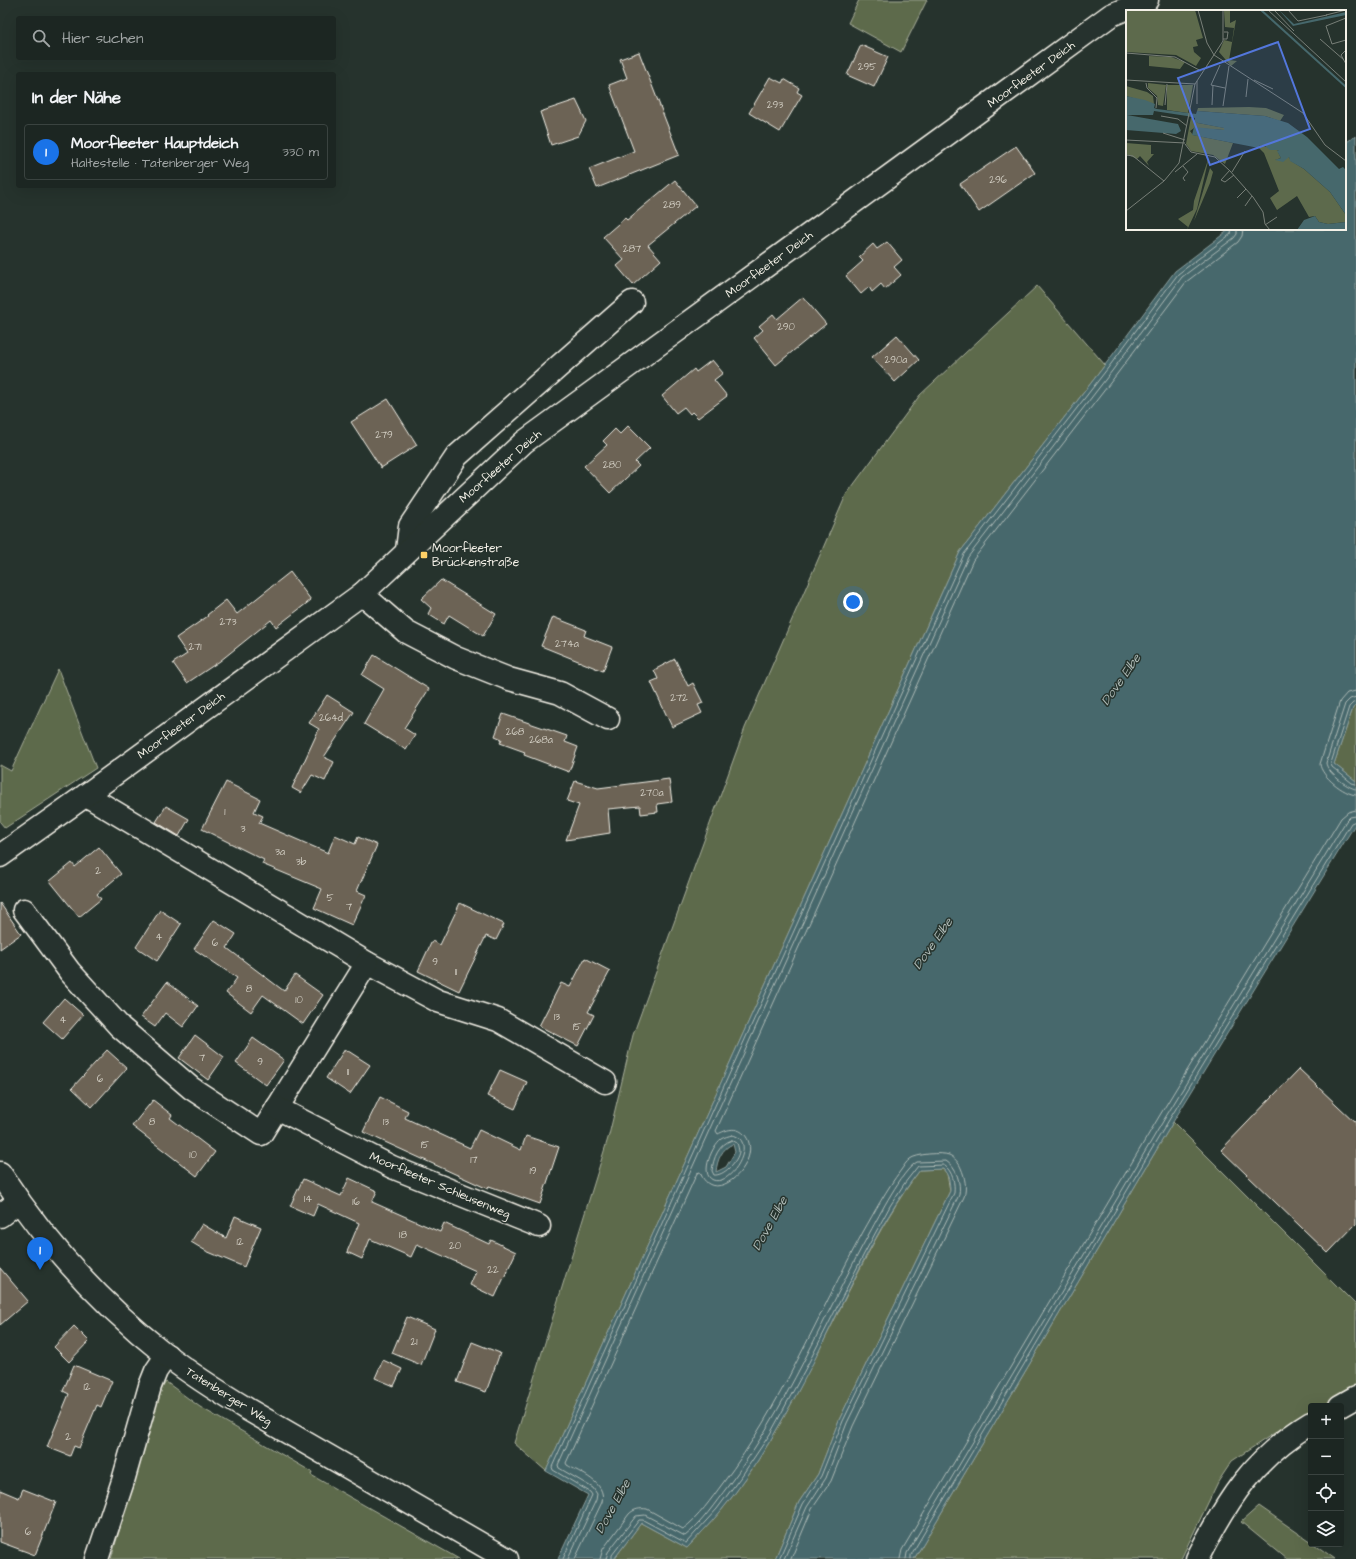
<!DOCTYPE html>
<html lang="de">
<head>
<meta charset="utf-8">
<style>
	body { margin:0; font-family:"Architects Daughter",sans-serif; background:#252e2a; color:#f1f3f6 }
	.controls { position:absolute; right:12px; bottom:12px; display:grid; overflow:hidden; border-radius:4px; box-shadow:0 4px 16px #0002 }
	.controls button { width:36px; height:36px; display:grid; place-items:center; padding:0; border:0; border-bottom:1px solid #3a4340; background:#1c2622; color:#f1f3f6; font:20px sans-serif }
	.you { position:absolute; left:853px; top:602px; width:14px; height:14px; margin:-10px; border:3px solid #fff; border-radius:50%; background:#1a73e8; box-shadow:0 0 0 6px #1a73e833 }
	.badge { display:grid; place-items:center; width:26px; height:26px; border-radius:50%; background:#1a73e8; color:#fff; font-size:13px; font-weight:700 }
	.pin { position:absolute; translate:-50% -33px; filter:drop-shadow(0 1px 2px #0008) }
	.pin::after { content:''; position:absolute; top:21px; width:14px; height:12px; background:inherit; clip-path:polygon(0 0,100% 0,50% 100%) }
	.list { margin:0; padding:0; list-style:none }
	h2 { display:flex; justify-content:space-between; align-items:center; height:52px; margin:0; padding:0 16px; font-size:17px }
	h2 small { font-size:13px; font-weight:400; color:#a0a5a5 }
	.list li { display:grid; grid-template-columns:26px 1fr auto; gap:12px; align-items:center; box-sizing:border-box; height:56px; margin:0 8px 8px; padding:0 8px; border:1px solid #3a4340; border-radius:4px }
	.list b { display:block; font-size:15px; white-space:nowrap }
	.list p { margin:0; font-size:13px; white-space:nowrap; color:#a0a5a5 }
	.list em { font-size:13px; font-style:normal; color:#a0a5a5 }
	.icon { flex:none; width:22px; height:22px; fill:none; stroke:currentColor; stroke-width:2; stroke-linecap:round; stroke-linejoin:round }
	.map { position:relative; flex:none; width:1356px; height:1559px; overflow:hidden }
	.search { position:absolute; background:#1c2622; box-shadow:0 4px 16px #0002; left:16px; top:16px; width:320px; height:44px; display:flex; align-items:center; gap:10px; box-sizing:border-box; padding:0 14px; border-radius:4px; color:#a0a5a5; font-size:15px }
	.panel { position:absolute; background:#1c2622; box-shadow:0 4px 16px #0002; left:16px; top:72px; width:320px; height:116px; border-radius:4px }
	.map>svg:first-child { display:block }
	.green { fill:#5d6a4c; stroke:#a8ae9a }
	.water { fill:#46686c; stroke:#8c9f9e; fill-rule:evenodd }
	.lines { fill:none; stroke-linecap:round; stroke-linejoin:round }
	.shore { stroke:#aebab6; stroke-width:1 }
	.building { fill:#6c6355; stroke:#f4f1e8 }
	.minor-casing { stroke:#f4f1e8; stroke-width:25 }
	.tertiary-casing { stroke:#f4f1e8; stroke-width:25 }
	.minor { stroke:#26332d; stroke-width:22 }
	.tertiary { stroke:#26332d; stroke-width:22 }
	.poi-dot { fill:#ffd166; stroke:#26332d; stroke-width:1.5 }
	.labels { text-anchor:middle; stroke-width:3; stroke-linejoin:round; paint-order:stroke }
	.number-label { font-size:10px; fill:#d2cec3 }
	.street-label { font-size:12px; fill:#f4f1e8; stroke:#26332d }
	.poi-label { font-size:12px; fill:#f4f1e8; stroke:#26332d; text-anchor:start }
	.water-label { font-size:13px; font-style:italic; fill:#aebab6; stroke:#26332d }
	.inset-river { fill:none; stroke:#46686c; stroke-width:2 }
	.inset-road { fill:none; stroke:#787f78; stroke-width:1 }
	.view { fill:#5377dc; fill-opacity:0.15; stroke:#5377dc; stroke-width:2 }
	.inset-edge { fill:none; stroke:#f4f1e8; stroke-width:2 }
</style>
</head>
<body>
<div class="map">
<svg width="1356" height="1559" viewBox="0 0 1356 1559">
	<rect width="100%" height="100%" fill="#26332d"/>
	<filter id="ink" filterUnits="userSpaceOnUse"><feTurbulence type="fractalNoise" baseFrequency=".025" numOctaves="2"/><feDisplacementMap in="SourceGraphic" scale="8" xChannelSelector="R" yChannelSelector="G"/><feConvolveMatrix kernelMatrix="1 2 1 2 8 2 1 2 1" color-interpolation-filters="sRGB"/></filter>
	<g filter="url(#ink)">
		<!-- green -->
		<g class="green">
			<polygon points="859,0 927,0 901,52 848,23"/>
			<polygon points="1037,286 1105,365 960,552 546,1471 514,1443 609,1135 633,1035 745,728 846,495 920,395"/>
			<polygon points="58,669 96,768 5,828 0,822 0,765 11,771"/>
			<polygon points="1356,705 1356,781 1334,764 1353,708"/>
			<polygon points="1173,1122 1356,1305 1356,1387 1322,1406 1311,1406 1311,1412 1282,1428 1232,1461 1218,1482 1181,1559 914,1559"/>
			<path d="M943,1169L947,1174L950,1191L839,1420L818,1474L799,1502L775,1559H614L641,1523L687,1548C698,1536 709,1525 720,1512C757,1468 785,1417 811,1366C846,1300 875,1229 920,1170Z"/>
			<polygon points="166,1382 200,1407 312,1472 311,1475 459,1559 111,1559 160,1391"/>
			<polygon points="1259,1506 1311,1542 1311,1544 1314,1544 1335,1559 1286,1559 1241,1522"/>
		</g>
		<!-- water -->
		<path class="water" d="M1356,136V705L1353,708L1334,764L1356,781V823L1173,1122L914,1559H775L799,1502L818,1474L839,1420L950,1191C950,1183 949,1175 943,1169L920,1170C876,1226 845,1299 813,1363C786,1415 757,1468 720,1512C709,1525 698,1536 687,1548L641,1523L614,1559H558L588,1495L546,1471L960,552L1105,365L1175,271L1230,229H1345V143ZM733,1144L735,1152L726,1167L716,1172C717,1160 722,1148 733,1144Z"/>
		<g class="lines">
			<!-- shore -->
			<g class="shore">
				<path d="M1356,691L1347,693L1340,701L1320,764C1321,776 1344,794 1356,795"/>
				<path d="M1356,697L1350,699L1345,704L1326,763C1327,772 1347,788 1356,789"/>
				<polyline points="1356,702 1353,703 1349,707 1331,763 1332,767 1352,783 1356,784"/>
				<path d="M732,1135C759,1139 732,1187 713,1180C699,1174 713,1145 721,1139C724,1137 729,1136 732,1135Z"/>
				<path d="M732,1140L737,1143C738,1146 739,1150 739,1152C737,1162 724,1176 714,1175L712,1171C713,1158 719,1144 732,1140Z"/>
				<polyline points="563,1559 592,1495 590,1492 553,1470 552,1467 964,554 1108,368 1178,274 1231,234 1232,229"/>
				<polyline points="568,1559 596,1500 597,1494 593,1488 559,1468 558,1465 968,557 1112,371 1182,277 1234,238 1237,234 1237,229"/>
				<path d="M575,1559L602,1502C607,1482 580,1473 567,1465L566,1463L697,1173L700,1172C714,1211 767,1158 744,1134C736,1126 726,1130 718,1134L716,1131L973,560L1117,374L1186,282L1238,242L1242,236L1243,229"/>
				<path d="M600,1559L603,1549L629,1514C634,1509 640,1508 647,1509L683,1529C699,1517 711,1499 723,1483C781,1406 817,1316 863,1232C875,1211 886,1190 901,1170C904,1166 906,1162 910,1159C916,1154 941,1152 949,1155C954,1157 959,1163 961,1168C965,1177 967,1188 964,1197L853,1426L831,1481L812,1509L791,1559"/>
				<path d="M606,1559L608,1552L636,1516L645,1515L685,1536C702,1523 715,1503 728,1486C787,1408 823,1317 870,1232C879,1216 902,1170 917,1162L946,1161C957,1168 961,1183 959,1195L847,1423L826,1478L807,1507L784,1559"/>
				<path d="M612,1559V1555L639,1520H643L686,1543L717,1509L743,1474L770,1434L808,1364L864,1254L890,1206L904,1184L918,1166L944,1165C953,1172 955,1183 954,1193L843,1421L821,1476L803,1504L779,1559"/>
				<polyline points="900,1559 902,1550 1160,1115 1341,818 1348,812 1356,810"/>
				<polyline points="906,1559 907,1553 1165,1118 1346,821 1350,817 1356,816"/>
				<polyline points="911,1559 911,1555 1169,1120 1351,823 1356,821"/>
			</g>
		</g>
		<!-- building -->
		<g class="building">
			<polygon points="861,45 888,57 874,87 847,75"/>
			<polygon points="639,52 679,155 597,188 589,169 634,151 609,85 627,78 620,59"/>
			<polygon points="770,77 782,83 784,79 799,88 797,92 802,95 780,132 749,113"/>
			<polygon points="576,100 586,121 578,136 551,145 540,112"/>
			<polygon points="1016,146 1035,173 979,212 960,184"/>
			<polygon points="675,180 696,206 648,245 661,260 633,285 617,266 624,260 603,237 625,218 627,220"/>
			<polygon points="887,242 902,260 894,267 901,275 885,289 881,284 872,292 869,287 861,294 846,276 863,261 859,257 873,244 877,249"/>
			<polygon points="803,297 826,324 776,365 754,338 763,330 759,326 773,314 777,319"/>
			<polygon points="897,335 919,360 895,382 872,357"/>
			<polygon points="712,360 723,373 714,380 727,396 698,418 692,412 690,414 684,407 676,413 662,396 694,369 696,372"/>
			<polygon points="388,399 417,445 381,468 351,422"/>
			<polygon points="628,426 650,448 635,462 639,466 610,493 584,466 607,445 603,441 615,429 620,434"/>
			<polygon points="290,572 311,600 276,627 271,620 220,661 187,683 173,663 187,654 176,638 208,616 207,615 226,600 237,614"/>
			<polygon points="441,580 496,614 483,636 449,615 444,624 428,614 431,608 421,599"/>
			<polygon points="553,617 586,630 584,636 612,647 603,671 541,646"/>
			<polygon points="374,655 429,689 404,728 415,735 406,750 364,724 384,689 362,675"/>
			<polygon points="675,659 688,686 693,683 703,703 698,705 702,713 672,727 651,682 658,679 654,670"/>
			<polygon points="327,695 354,712 324,757 334,762 325,781 312,775 301,793 292,788 319,729 309,723"/>
			<polygon points="503,714 567,736 565,742 578,747 569,772 524,755 525,752 500,743 502,739 495,736"/>
			<polygon points="669,779 672,802 657,804 658,812 641,814 640,806 608,809 610,833 566,840 579,805 567,801 575,781 598,788"/>
			<polygon points="226,782 260,799 254,812 263,816 259,823 328,853 335,835 355,844 358,837 377,845 357,891 366,895 352,925 314,908 322,889 262,864 264,860 202,829"/>
			<polygon points="166,806 189,819 179,836 156,822"/>
			<polygon points="99,847 121,874 97,894 101,899 79,917 50,881 72,863 75,867"/>
			<polygon points="0,903 21,934 0,949"/>
			<polygon points="460,903 504,924 496,940 486,936 459,991 418,971 432,941 440,945"/>
			<polygon points="160,910 181,924 157,961 136,947"/>
			<polygon points="214,920 236,934 227,948 284,991 295,975 323,995 303,1024 263,995 251,1012 226,993 237,978 194,949"/>
			<polygon points="585,958 610,971 588,1012 594,1015 578,1046 539,1026 561,983 570,987"/>
			<polygon points="167,982 198,1006 183,1027 165,1013 155,1027 141,1017"/>
			<polygon points="64,998 83,1015 62,1039 43,1022"/>
			<polygon points="195,1035 224,1057 208,1080 179,1058"/>
			<polygon points="253,1038 284,1060 266,1085 236,1063"/>
			<polygon points="345,1049 370,1065 350,1094 326,1078"/>
			<polygon points="107,1050 127,1068 92,1107 72,1088"/>
			<polygon points="1299,1069 1356,1123 1356,1224 1328,1253 1221,1150"/>
			<polygon points="500,1070 527,1082 515,1109 487,1096"/>
			<polygon points="380,1097 408,1111 405,1118 470,1148 479,1130 521,1150 526,1136 559,1147 540,1204 489,1186 488,1189 363,1132"/>
			<polygon points="153,1100 172,1115 170,1118 215,1152 197,1176 132,1126"/>
			<polygon points="349,1178 377,1191 372,1202 440,1232 444,1223 489,1244 491,1240 516,1252 495,1297 470,1285 476,1271 417,1244 411,1257 370,1239 362,1259 347,1252 359,1223 318,1204 313,1216 290,1206 303,1179 341,1196"/>
			<polygon points="235,1216 261,1227 244,1267 206,1251 191,1242 202,1224 226,1238"/>
			<polygon points="0,1268 28,1301 0,1325"/>
			<polygon points="407,1317 435,1329 421,1365 392,1353"/>
			<polygon points="74,1326 89,1341 69,1362 54,1347"/>
			<polygon points="472,1342 500,1353 486,1392 457,1382"/>
			<polygon points="383,1360 402,1369 394,1386 375,1378"/>
			<polygon points="74,1365 112,1381 101,1407 97,1405 79,1448 74,1446 70,1456 47,1447 69,1394 63,1391"/>
			<polygon points="23,1489 56,1502 35,1555 0,1542 0,1490 19,1498"/>
		</g>
		<g class="lines">
			<!-- minor casing -->
			<g class="minor-casing">
				<g id="minor">
					<polyline points="407,550 410,526 457,456 632,302"/>
					<polyline points="362,594 406,632 456,658 509,679 560,693 608,719"/>
					<polyline points="86,795 367,963 438,1001 498,1020 605,1082"/>
					<polyline points="24,910 70,972 120,1027 191,1088 261,1134 367,963"/>
					<polyline points="277,1108 392,1167 539,1226"/>
					<polyline points="0,1216 19,1201"/>
					<polyline points="97,1559 123,1481 150,1386 156,1371 167,1355"/>
				</g>
			</g>
			<!-- tertiary casing -->
			<g class="tertiary-casing">
				<g id="tertiary">
					<polyline points="0,856 86,795 362,594 524,442 1111,15 1147,0"/>
					<path d="M0,1173C45,1242 101,1304 166,1355C192,1375 219,1392 247,1409L507,1559"/>
					<polyline points="1340,1406 1356,1397"/>
					<path d="M1197,1559C1227,1500 1253,1458 1311,1423"/>
				</g>
			</g>
			<!-- minor -->
			<use href="#minor" class="minor"/>
			<!-- tertiary -->
			<use href="#tertiary" class="tertiary"/>
		</g>
	</g>
	<!-- markers -->
	<rect class="poi-dot" x="420" y="551" width="8" height="8" rx="2"/>
	<g class="labels">
		<!-- number labels -->
		<g class="number-label">
			<text x="867" y="70">295</text>
			<text x="775" y="108">293</text>
			<text x="998" y="183">296</text>
			<text x="672" y="208">289</text>
			<text x="632" y="252">287</text>
			<text x="786" y="330">290</text>
			<text x="896" y="363">290a</text>
			<text x="384" y="438">279</text>
			<text x="612" y="468">280</text>
			<text x="228" y="625">273</text>
			<text x="567" y="647">274a</text>
			<text x="195" y="650">271</text>
			<text x="679" y="701">272</text>
			<text x="331" y="721">264d</text>
			<text x="515" y="735">268</text>
			<text x="541" y="743">268a</text>
			<text x="652" y="796">270a</text>
			<text x="225" y="815">1</text>
			<text x="243" y="832">3</text>
			<text x="280" y="855">3a</text>
			<text x="301" y="865">3b</text>
			<text x="98" y="874">2</text>
			<text x="330" y="901">5</text>
			<text x="349" y="910">7</text>
			<text x="159" y="940">4</text>
			<text x="215" y="946">6</text>
			<text x="435" y="965">9</text>
			<text x="456" y="975">11</text>
			<text x="249" y="992">8</text>
			<text x="299" y="1003">10</text>
			<text x="557" y="1020">13</text>
			<text x="63" y="1023">4</text>
			<text x="577" y="1030">15</text>
			<text x="202" y="1061">7</text>
			<text x="260" y="1065">9</text>
			<text x="348" y="1075">11</text>
			<text x="100" y="1082">6</text>
			<text x="152" y="1125">8</text>
			<text x="386" y="1125">13</text>
			<text x="425" y="1148">15</text>
			<text x="193" y="1158">10</text>
			<text x="474" y="1163">17</text>
			<text x="533" y="1174">19</text>
			<text x="308" y="1202">14</text>
			<text x="356" y="1205">16</text>
			<text x="403" y="1238">18</text>
			<text x="240" y="1245">12</text>
			<text x="455" y="1249">20</text>
			<text x="493" y="1273">22</text>
			<text x="414" y="1345">21</text>
			<text x="87" y="1390">12</text>
			<text x="68" y="1440">2</text>
			<text x="28" y="1535">6</text>
		</g>
		<!-- street labels -->
		<g class="street-label">
			<text transform="translate(1031 74) rotate(-36)" y="4">Moorfleeter Deich</text>
			<text transform="translate(769 264) rotate(-36)" y="4">Moorfleeter Deich</text>
			<text transform="translate(500 466) rotate(-41)" y="4">Moorfleeter Deich</text>
			<text transform="translate(181 725) rotate(-36)" y="4">Moorfleeter Deich</text>
			<text transform="translate(440 1185) rotate(23)" y="4">Moorfleeter Schleusenweg</text>
			<text transform="translate(229 1396) rotate(32)" y="4">Tatenberger Weg</text>
		</g>
		<!-- poi labels -->
		<g class="poi-label">
			<text x="432" y="552">Moorfleeter<tspan x="432" dy="14">Brückenstraße</tspan></text>
		</g>
		<!-- water labels -->
		<g class="water-label">
			<text transform="translate(1120 679) rotate(-55)" y="5">Dove Elbe</text>
			<text transform="translate(932 943) rotate(-55)" y="5">Dove Elbe</text>
			<text transform="translate(769 1223) rotate(-61)" y="5">Dove Elbe</text>
			<text transform="translate(612 1506) rotate(-61)" y="5">Dove Elbe</text>
		</g>
	</g>
	<!-- overview -->
	<g transform="translate(1126 10)">
		<rect width="220" height="220" fill="#26332d"/>
		<path d="M0,0H69L77,28L70,30L72,36L67,37L68,42L75,48L70,56L50,45L0,42ZM104,0V13L110,10L103,50L111,51L105,56L93,42L98,30L106,32L108,18L99,17L98,1ZM23,46L45,47L59,52L54,59L23,56ZM22,73L40,75L37,96L32,95L31,86L22,78ZM41,75H67L62,103L41,100ZM0,76L21,82L27,86L28,94L0,86ZM123,97L140,98L158,105L154,111L139,106L71,101L72,98ZM65,107L72,113L99,118L98,120L68,118L64,121L67,125L107,133L99,154L87,145L65,141L60,134ZM0,133L25,135V144H28L21,152L23,156L14,146L11,149L0,144ZM134,135L154,141L152,142L155,148L149,150L163,147L165,151L178,159L204,182L220,205V212L202,214L193,212L189,206L183,207L171,186L151,200L144,188L153,181L138,143L133,138ZM83,147L71,199L61,220L62,217L52,209L67,200L68,191ZM84,158L87,162L84,173L68,211Z" fill="#5d6a4c"/>
		<path d="M153,0L168,14L220,2V5L167,16ZM0,86L19,90L29,94L28,98L31,99L70,104L71,101L139,106L162,113L181,127L213,159L217,157L220,160V205L204,182L178,159L164,151L163,147L157,152L149,150L155,148L151,141L153,140H144L138,135H134L133,138L66,125L68,117L98,120V118L72,113L69,112V108L61,106L28,101L27,105H1L52,114L55,121L50,124L0,120ZM189,206L193,212L202,214L220,212V220H171L178,210Z" fill="#46686c"/>
		<path class="inset-river" d="M135,0L220,77"/>
		<path class="inset-road" d="M72,0L81,33L88,45L177,103L199,135L220,151M142,0L220,72M148,0L168,21M162,0L172,11L201,5M200,5L220,0M220,8L200,16L206,34L220,30M97,29H101L102,22H98M194,29L218,50M220,40L215,45L220,54M0,43L49,47L75,61M94,55L85,75L99,78M0,70L69,74M128,70L147,79M71,71V94M20,73L21,78L31,88L30,98M120,87L122,69M39,95L41,74M86,95L87,75M97,96L103,56M35,106L52,109L61,116M37,123L59,130M0,130L59,133M59,134L65,142L89,147L104,161L127,187L137,202L139,214L144,220M0,145L7,146L38,171M57,156L62,162L57,168L59,171M104,160L95,170L99,172L108,165M49,162L71,144M106,162L119,141M111,188L120,179M119,196L126,186M0,201L38,171L53,153L69,74L97,31V0M139,215L151,207"/>
		<path class="view" d="M152,32L184,119L84,155L52,68Z"/>
		<rect width="220" height="220" class="inset-edge"/>
	</g>
</svg>
<div class="controls">
<button>+</button>
<button>−</button>
<button><svg class="icon" aria-label="locate" viewBox="0 0 24 24"><circle cx="12" cy="12" r="6"/><path d="M12 2v4M12 18v4M2 12h4M18 12h4"/></svg></button>
<button><svg class="icon" aria-label="layers" viewBox="0 0 24 24"><path d="M12 4l9 5-9 5-9-5zM3 14l9 5 9-5"/></svg></button>
</div>
<div class="you"></div>
<div class="pin badge" style="left:40px;top:1270px">1</div>
<div class="search"><svg class="icon" aria-label="search" viewBox="0 0 24 24"><circle cx="10" cy="10" r="6"/><path d="M15 15l6 6"/></svg>Hier suchen</div>
<section class="panel">
<h2>In der Nähe<small></small></h2>
<ul class="list">
<li><span class="badge">1</span><div><b>Moorfleeter Hauptdeich</b><p>Haltestelle · Tatenberger Weg</p></div><em>330 m</em></li>
</ul>
</section>
</div>
</body>
</html>
